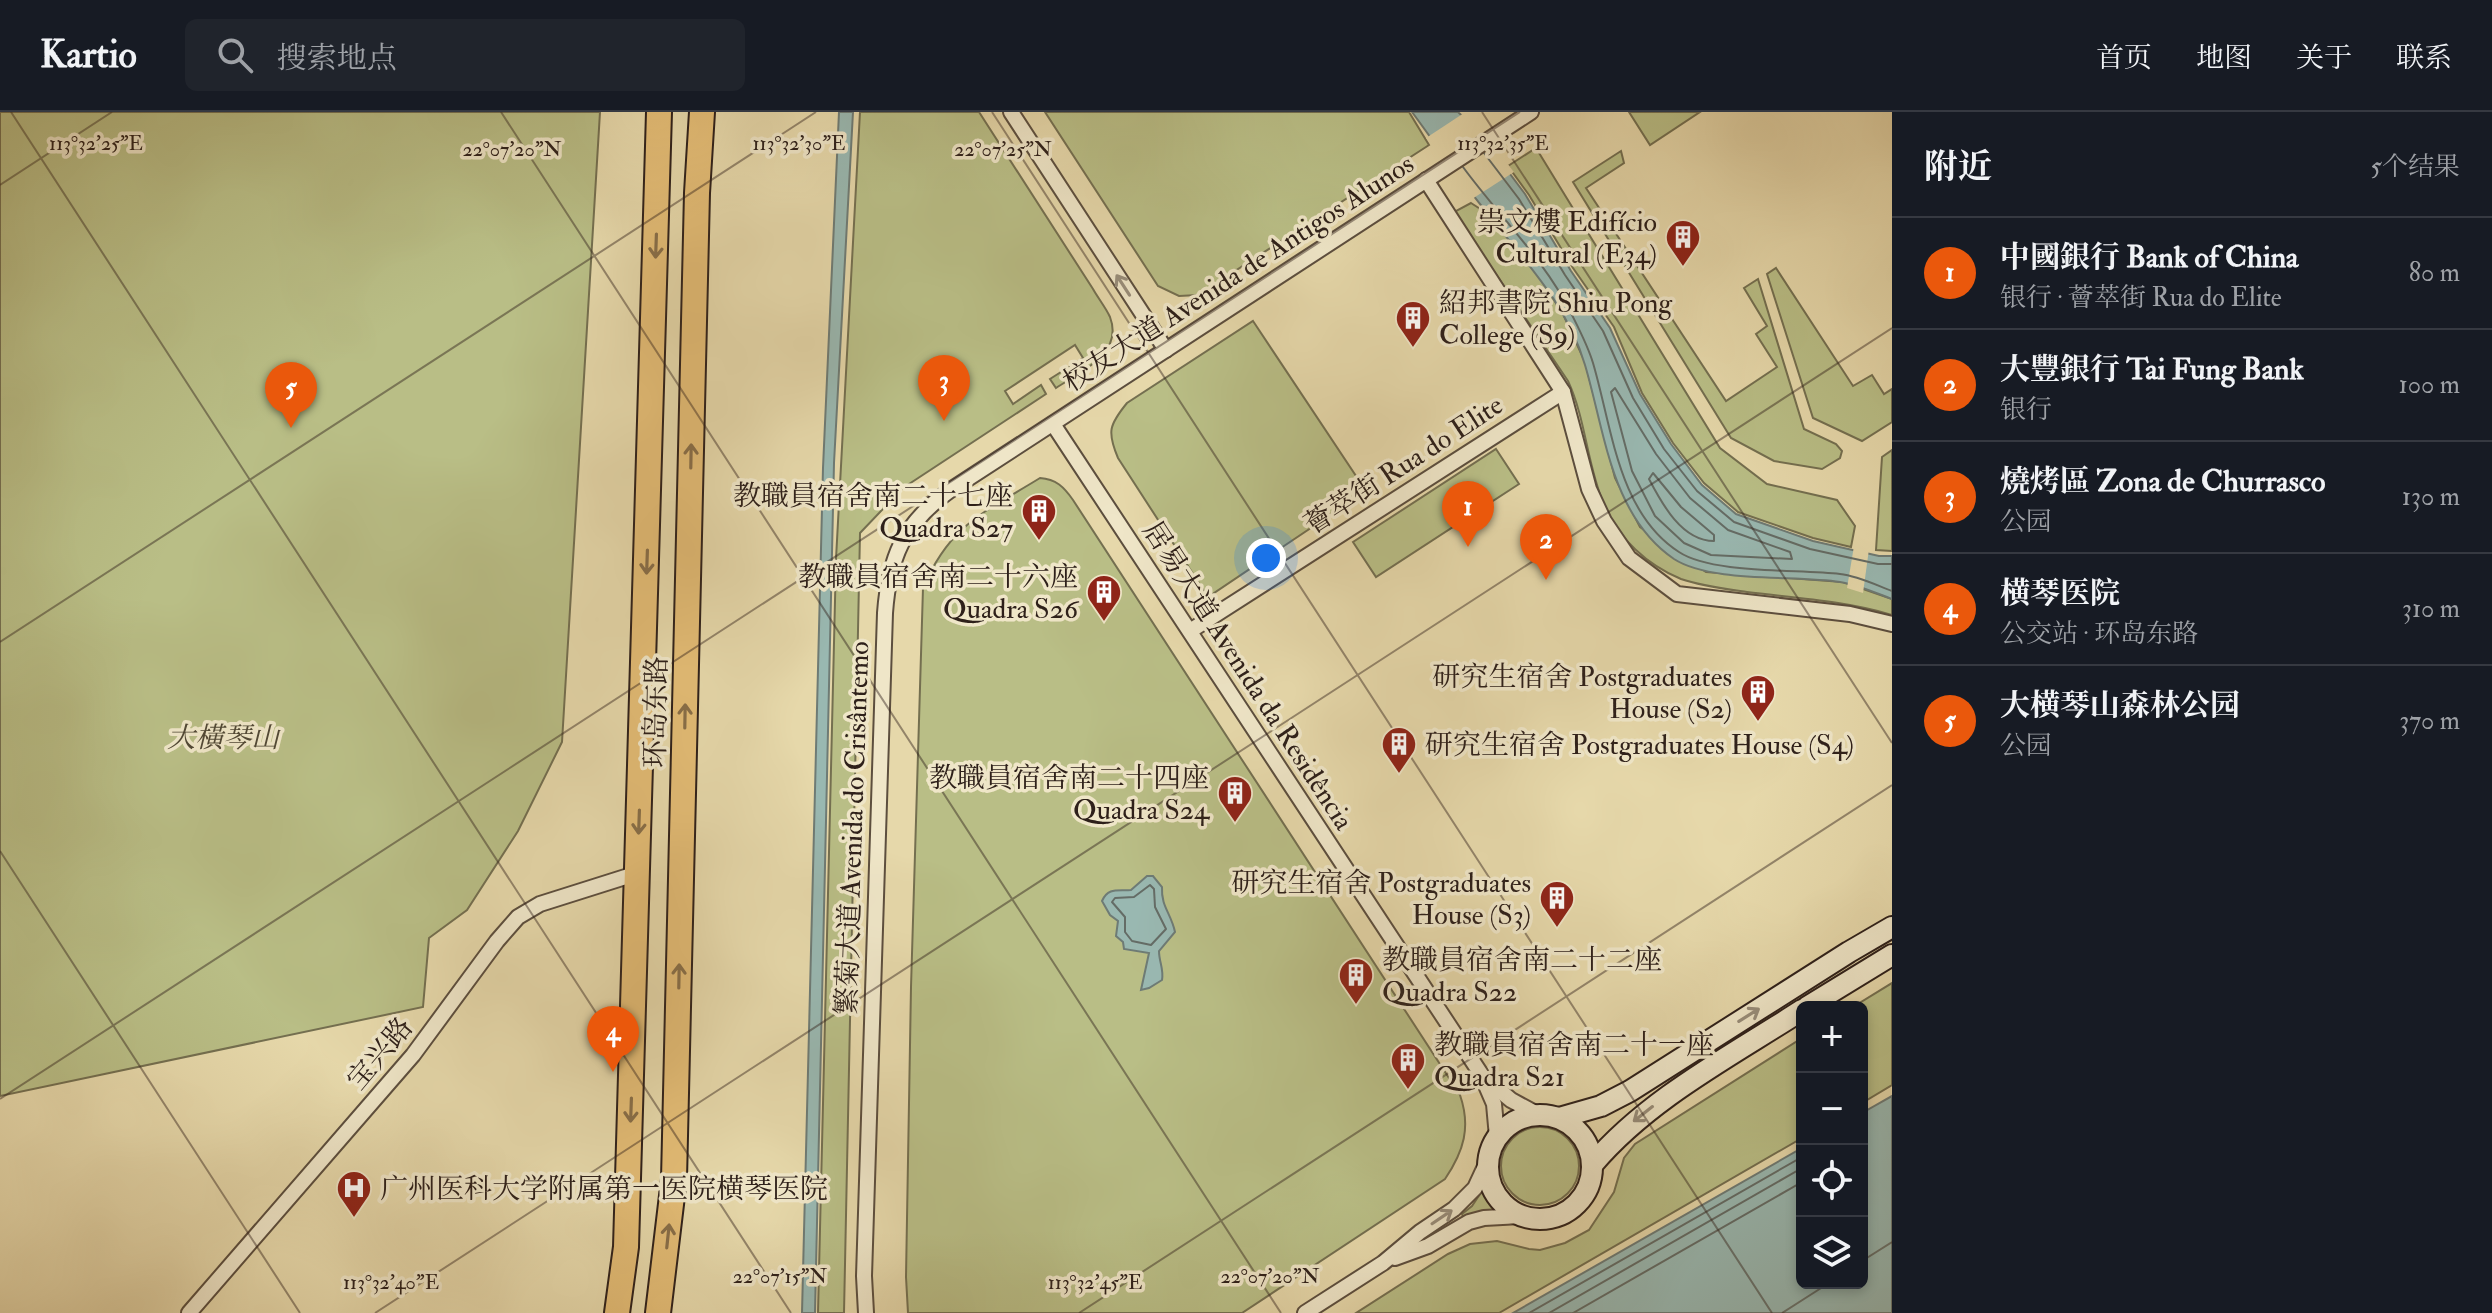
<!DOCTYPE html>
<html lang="zh">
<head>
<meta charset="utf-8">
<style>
	body { margin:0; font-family:"IM FELL Double Pica","Noto Serif SC",serif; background:#20242c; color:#f1f3f6 }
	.controls { position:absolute; right:24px; bottom:24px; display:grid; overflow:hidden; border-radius:12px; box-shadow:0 4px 12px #0003 }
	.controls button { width:72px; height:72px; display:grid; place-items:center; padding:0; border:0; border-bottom:2px solid #363941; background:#171b24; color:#f1f3f6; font:40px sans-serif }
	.you { position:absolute; left:1266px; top:446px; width:28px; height:28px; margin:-20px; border:6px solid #fff; border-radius:50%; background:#1a73e8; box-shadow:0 0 0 12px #1a73e833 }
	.badge { display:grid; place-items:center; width:52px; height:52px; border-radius:50%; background:#ea580c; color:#fff; font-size:26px; font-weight:700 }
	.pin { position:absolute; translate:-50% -66px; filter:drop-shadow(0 2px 4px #0008) }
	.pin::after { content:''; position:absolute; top:42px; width:28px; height:24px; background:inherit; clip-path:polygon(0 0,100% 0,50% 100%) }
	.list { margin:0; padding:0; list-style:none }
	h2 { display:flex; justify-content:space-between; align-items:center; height:104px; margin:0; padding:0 32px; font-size:34px }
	h2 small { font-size:26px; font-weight:400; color:#9ea1a6 }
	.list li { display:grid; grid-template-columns:52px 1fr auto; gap:24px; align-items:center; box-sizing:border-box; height:112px; padding:0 32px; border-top:2px solid #363941 }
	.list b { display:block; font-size:30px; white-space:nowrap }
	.list p { margin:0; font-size:26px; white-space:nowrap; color:#9ea1a6 }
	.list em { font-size:26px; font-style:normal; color:#9ea1a6 }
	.icon { flex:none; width:44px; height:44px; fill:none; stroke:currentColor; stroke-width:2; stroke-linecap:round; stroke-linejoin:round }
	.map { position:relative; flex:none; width:1892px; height:1201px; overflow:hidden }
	header { display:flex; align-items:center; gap:48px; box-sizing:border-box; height:112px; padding:0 40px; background:#171b24; border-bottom:2px solid #363941 }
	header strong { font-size:38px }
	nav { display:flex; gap:44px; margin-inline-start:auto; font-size:28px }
	.search { width:560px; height:72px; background:#20242c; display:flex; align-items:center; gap:20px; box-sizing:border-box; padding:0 28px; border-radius:12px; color:#9ea1a6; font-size:30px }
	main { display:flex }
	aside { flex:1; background:#171b24 }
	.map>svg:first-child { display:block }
	.green { fill:#b9be86; stroke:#746f50; stroke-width:2 }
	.water { fill:#99b8b1; stroke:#6e7b75; stroke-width:2 }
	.pier { fill:#e6d8aa }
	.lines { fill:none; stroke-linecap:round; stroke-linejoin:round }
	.shore { stroke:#646c66; stroke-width:2 }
	.street-casing { stroke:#5c4e3e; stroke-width:18 }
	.secondary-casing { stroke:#2e201a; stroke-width:24 }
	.primary-casing { stroke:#2e201a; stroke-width:28 }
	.street { stroke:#efe6c8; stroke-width:14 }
	.secondary { stroke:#efe6c8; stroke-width:20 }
	.primary { stroke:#e3bc75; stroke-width:24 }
	.oneway { stroke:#886e48 }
	.oneway2 { stroke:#988d7a }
	.ticks { fill:none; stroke:#2e201a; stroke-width:2; stroke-opacity:0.45 }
	.labels { text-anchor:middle; stroke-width:7; stroke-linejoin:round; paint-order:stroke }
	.poi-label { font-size:28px; fill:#2e201a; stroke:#efe6c8; text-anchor:end }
	.street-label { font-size:28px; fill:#2e201a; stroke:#efe6c8 }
	.park-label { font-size:28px; font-style:italic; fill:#514835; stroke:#efe6c8 }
	.ticks-label { font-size:20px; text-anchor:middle; fill:#2e201a; stroke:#efe6c8; stroke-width:7; stroke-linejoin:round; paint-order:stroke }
</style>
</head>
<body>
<header>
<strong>Kartio</strong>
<div class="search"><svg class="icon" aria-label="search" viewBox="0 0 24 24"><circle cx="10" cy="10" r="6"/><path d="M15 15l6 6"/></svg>搜索地点</div>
<nav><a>首页</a><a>地图</a><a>关于</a><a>联系</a></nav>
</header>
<main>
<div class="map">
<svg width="1892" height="1201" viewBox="0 0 1892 1201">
	<rect width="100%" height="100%" fill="#e6d8aa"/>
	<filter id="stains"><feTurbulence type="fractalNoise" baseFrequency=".0025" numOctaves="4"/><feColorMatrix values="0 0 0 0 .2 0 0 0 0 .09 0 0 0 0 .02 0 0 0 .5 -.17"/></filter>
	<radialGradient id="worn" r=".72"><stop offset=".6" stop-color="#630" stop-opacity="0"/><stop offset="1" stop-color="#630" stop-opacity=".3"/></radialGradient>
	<!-- green -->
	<g class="green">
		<polygon points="0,0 600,0 562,630 518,719 467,798 429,826 423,895 0,984"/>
		<path d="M860,0H979L1093,177C1098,186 1106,196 1110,205C1124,242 1080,260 1056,276L1050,267L1083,246L1075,233L1005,279L1013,292L1041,273L1046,282L903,376L860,421L844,1201H818L836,447Z"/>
		<polygon points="1045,0 1409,0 1429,33 1198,183 1179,184 1158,174"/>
		<polygon points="1629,0 1700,0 1650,33"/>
		<polygon points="1536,36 1720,336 1767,372 1837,388 1855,414 1851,435 1813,426 1738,400 1704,371 1673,331 1642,281 1614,215 1573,156 1529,83 1508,54"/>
		<polygon points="1621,39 1624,51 1586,76 1726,289 1777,255 1756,222 1767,214 1744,176 1758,167 1804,317 1836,332 1842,339 1840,346 1822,357 1774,349 1731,326 1573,70"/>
		<path d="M1471,91L1488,102L1533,155L1563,202L1585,250L1615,366L1640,415L1706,460L1843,470L1892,487V503C1846,489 1795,486 1747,480C1726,477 1701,474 1681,467C1647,453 1619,427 1604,393C1587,353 1586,308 1568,269L1454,100Z"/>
		<polygon points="1776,156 1853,274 1872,263 1884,282 1892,277 1892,310 1862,329 1813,306 1767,162"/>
		<path d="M1253,209L1366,379L1208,485L1118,346C1107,320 1109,313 1127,291Z"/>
		<polygon points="1496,337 1519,372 1376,465 1353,430"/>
		<polygon points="1892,338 1892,439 1876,438 1882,345"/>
		<path d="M1040,366C1056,367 1064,375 1073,388L1460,983C1471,1015 1464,1039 1445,1067L1242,1201H908L906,1165L911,875L923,476C950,412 985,400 1040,366Z"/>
		<polygon points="1892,871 1892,973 1862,991 1862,895 1853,895"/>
		<polygon points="1802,926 1802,1026 1499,1201 1356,1201 1448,1142 1470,1132 1497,1129 1529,1137 1540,1138 1565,1131 1589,1118 1614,1080 1624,1046 1635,1032"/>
		<circle cx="1540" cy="1054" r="39"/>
		<polygon points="1484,1076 1486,1076 1497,1098 1464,1107 1462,1102 1472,1094"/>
	</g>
	<!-- water -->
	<g class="water">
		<polygon points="839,0 853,0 834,351 815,1201 802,1201 823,356"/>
		<path d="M1412,0H1458L1477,18L1525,82L1571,159L1610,216L1640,282L1671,332L1702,373L1736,402L1813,429L1879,444H1892V487C1876,481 1858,473 1840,470C1795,463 1711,471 1674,447C1611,404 1605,320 1585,253C1568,194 1525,149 1488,102C1461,69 1437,34 1412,0Z"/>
		<path d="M1147,764H1153L1162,775C1161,795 1171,801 1175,820L1159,839C1159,850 1164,857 1162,868L1149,876L1141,878L1149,841L1124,837L1123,830L1116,824L1118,809L1110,803L1102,789C1108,775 1118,779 1131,778Z"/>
		<polygon points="1892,984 1892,1201 1513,1201 1802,1036 1802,1171 1862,1171 1862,1001"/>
	</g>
	<!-- pier -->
	<g class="pier">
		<polygon points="1464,1 1480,16 1514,60 1472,87 1426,26"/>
		<polygon points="1854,434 1869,437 1863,481 1847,476"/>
	</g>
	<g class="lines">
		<!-- shore -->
		<g class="shore">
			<polyline points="1484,41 1519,87 1565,163 1603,219 1633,286 1664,337 1697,379 1734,410 1810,437 1878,452 1892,452"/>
			<path d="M1463,55C1498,103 1545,148 1571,201C1579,217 1588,234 1593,251C1612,315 1618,401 1679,440C1712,462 1798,457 1840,462C1858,464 1876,473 1892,479"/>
			<polygon points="1615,276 1656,342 1690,386 1728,418 1790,440 1792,447 1711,443 1684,431 1655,404 1632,359 1611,280"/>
			<path d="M1653,361L1681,395L1714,423V429C1682,429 1662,392 1649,367Z"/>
			<polygon points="1150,773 1154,777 1155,795 1166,817 1151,833 1132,829 1125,820 1125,805 1112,790 1115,786 1134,785"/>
			<polyline points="1529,1201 1802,1045"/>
			<polyline points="1549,1201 1802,1056"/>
			<polyline points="1573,1201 1802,1070"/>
		</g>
		<!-- street casing -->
		<g class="street-casing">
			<g id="street">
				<polyline points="1011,0 1166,238"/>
				<polyline points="1426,68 1563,280 1589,377 1604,409 1629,446 1677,482 1850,502 1892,512"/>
				<polyline points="1053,312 1481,962 1494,992 1497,1025"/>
				<polyline points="1190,519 1563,280"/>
				<polyline points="1487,968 1511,988 1537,1002"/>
				<polyline points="1395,1146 1428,1134 1469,1110 1484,1106 1521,1104"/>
				<polyline points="189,1201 413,943 497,829 518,805 540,792 638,761"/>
				<path d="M866,1201L864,1164L885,501C889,446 903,412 949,379L1531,0"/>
				<polyline points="1305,1201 1383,1151 1420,1120 1454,1097 1475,1076 1488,1048"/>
			</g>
		</g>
		<!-- secondary casing -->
		<g class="secondary-casing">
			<g id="secondary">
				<polyline points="1807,895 1892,843"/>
				<circle cx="1540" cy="1055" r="52"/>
				<polyline points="1559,1006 1601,994 1630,979 1849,840 1892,815"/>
				<path d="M1593,1052C1648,987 1731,944 1802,898"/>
			</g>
		</g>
		<!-- primary casing -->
		<g class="primary-casing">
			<g id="primary">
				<polyline points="617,1201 626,1135 659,0"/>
				<polyline points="658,1201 674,1067 697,81 702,0"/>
			</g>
		</g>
		<!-- street -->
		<use href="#street" class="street"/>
		<!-- secondary -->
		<use href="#secondary" class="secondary"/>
		<!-- primary -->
		<use href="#primary" class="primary"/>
	</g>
	<!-- one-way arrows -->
	<defs><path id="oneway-shaft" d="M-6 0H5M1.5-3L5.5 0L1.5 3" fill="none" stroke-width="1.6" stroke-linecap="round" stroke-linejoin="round" transform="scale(2)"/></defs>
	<g class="oneway">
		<use href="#oneway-shaft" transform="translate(656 134) rotate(92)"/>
		<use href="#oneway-shaft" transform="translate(691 344) rotate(-89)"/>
		<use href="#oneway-shaft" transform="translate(647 450) rotate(92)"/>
		<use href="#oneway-shaft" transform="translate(685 604) rotate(-89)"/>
		<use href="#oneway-shaft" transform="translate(639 710) rotate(92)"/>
		<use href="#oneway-shaft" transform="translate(679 864) rotate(-89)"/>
		<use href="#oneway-shaft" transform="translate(631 998) rotate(92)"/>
		<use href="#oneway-shaft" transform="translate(668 1124) rotate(-84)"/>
	</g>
	<g class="oneway2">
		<use href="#oneway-shaft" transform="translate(1123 173) rotate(-123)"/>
		<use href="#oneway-shaft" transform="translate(1749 903) rotate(-32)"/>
		<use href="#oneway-shaft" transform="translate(1643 1002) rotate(142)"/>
		<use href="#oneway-shaft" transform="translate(1442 1105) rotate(-34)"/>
	</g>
	<!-- ticks -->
	<path class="ticks" d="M11,0L791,1201M501,0L1281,1201M992,0L1772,1201M1482,0L1892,631M0,73L112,0M0,530L816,0M0,739L300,1201M0,987L1520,0M1862,1149L1892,1130M375,1201L1892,216M1079,1201L1892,673M1782,1201L1829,1171"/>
	<!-- icons -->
	<defs>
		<g id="building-pin" transform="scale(1.8)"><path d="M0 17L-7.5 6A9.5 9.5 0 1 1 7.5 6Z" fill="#8f2418" stroke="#efe6c8"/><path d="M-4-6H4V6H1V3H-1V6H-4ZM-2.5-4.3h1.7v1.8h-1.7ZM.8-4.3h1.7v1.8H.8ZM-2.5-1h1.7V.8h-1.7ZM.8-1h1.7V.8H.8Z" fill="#fff"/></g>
		<g id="hospital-pin" transform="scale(1.8)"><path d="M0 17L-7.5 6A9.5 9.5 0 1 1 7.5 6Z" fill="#8f2418" stroke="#efe6c8"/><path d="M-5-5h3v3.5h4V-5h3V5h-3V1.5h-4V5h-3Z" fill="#fff"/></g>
	</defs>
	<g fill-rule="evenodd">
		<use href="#building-pin" x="1683" y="125"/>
		<use href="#building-pin" x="1413" y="206"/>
		<use href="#building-pin" x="1039" y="399"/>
		<use href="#building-pin" x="1104" y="480"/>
		<use href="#building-pin" x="1758" y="580"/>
		<use href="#building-pin" x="1399" y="632"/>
		<use href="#building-pin" x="1235" y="681"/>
		<use href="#building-pin" x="1557" y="786"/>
		<use href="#building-pin" x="1356" y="863"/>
		<use href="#building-pin" x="1408" y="948"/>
		<use href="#hospital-pin" x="354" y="1076"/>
	</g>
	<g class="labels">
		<!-- poi labels -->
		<g class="poi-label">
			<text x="1657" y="119">祟文樓 Edifício<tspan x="1657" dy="32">Cultural (E34)</tspan></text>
			<text x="1439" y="200" text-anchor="start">紹邦書院 Shiu Pong<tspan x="1439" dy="32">College (S9)</tspan></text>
			<text x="1013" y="393">教職員宿舍南二十七座<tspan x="1013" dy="32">Quadra S27</tspan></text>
			<text x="1078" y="474">教職員宿舍南二十六座<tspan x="1078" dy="32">Quadra S26</tspan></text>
			<text x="1732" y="574">研究生宿舍 Postgraduates<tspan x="1732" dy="32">House (S2)</tspan></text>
			<text x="1425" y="642" text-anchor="start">研究生宿舍 Postgraduates House (S4)</text>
			<text x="1209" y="675">教職員宿舍南二十四座<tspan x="1209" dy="32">Quadra S24</tspan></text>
			<text x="1531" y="780">研究生宿舍 Postgraduates<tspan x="1531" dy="32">House (S3)</tspan></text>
			<text x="1382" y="857" text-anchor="start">教職員宿舍南二十二座<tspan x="1382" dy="32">Quadra S22</tspan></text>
			<text x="1434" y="942" text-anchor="start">教職員宿舍南二十一座<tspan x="1434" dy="32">Quadra S21</tspan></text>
			<text x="380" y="1086" text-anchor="start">广州医科大学附属第一医院横琴医院</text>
		</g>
		<!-- street labels -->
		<g class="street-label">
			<text transform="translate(1238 160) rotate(-33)" y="10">校友大道 Avenida de Antigos Alunos</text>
			<text transform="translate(1403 352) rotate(-33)" y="10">薈萃街 Rua do Elite</text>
			<text transform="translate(1249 563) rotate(57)" y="10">居易大道 Avenida da Residência</text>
			<text transform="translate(655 600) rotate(-89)" y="10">环岛东路</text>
			<text transform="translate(852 716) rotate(-88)" y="10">繁菊大道 Avenida do Crisântemo</text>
			<text transform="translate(379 941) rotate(-50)" y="10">宝兴路</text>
		</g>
		<!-- park labels -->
		<g class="park-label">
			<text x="223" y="635">大橫琴山</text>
		</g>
	</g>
	<g class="ticks-label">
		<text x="96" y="38">113°32'25"E</text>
		<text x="799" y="38">113°32'30"E</text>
		<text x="1503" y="38">113°32'35"E</text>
		<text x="512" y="44">22°07'20"N</text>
		<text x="1003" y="44">22°07'25"N</text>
		<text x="780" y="1171">22°07'15"N</text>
		<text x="1270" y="1171">22°07'20"N</text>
		<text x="391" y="1177">113°32'40"E</text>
		<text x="1095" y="1177">113°32'45"E</text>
	</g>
	<rect width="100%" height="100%" filter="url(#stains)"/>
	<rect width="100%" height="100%" fill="url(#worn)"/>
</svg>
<div class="controls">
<button>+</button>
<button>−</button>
<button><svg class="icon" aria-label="locate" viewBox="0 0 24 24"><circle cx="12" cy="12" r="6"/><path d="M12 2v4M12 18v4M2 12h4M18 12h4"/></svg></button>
<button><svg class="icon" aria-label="layers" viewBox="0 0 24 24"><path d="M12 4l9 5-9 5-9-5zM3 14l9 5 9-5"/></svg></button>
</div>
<div class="you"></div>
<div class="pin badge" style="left:1468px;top:435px">1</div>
<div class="pin badge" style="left:1546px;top:468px">2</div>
<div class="pin badge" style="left:944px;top:309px">3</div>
<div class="pin badge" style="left:613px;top:960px">4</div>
<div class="pin badge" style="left:291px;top:316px">5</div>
</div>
<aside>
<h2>附近<small>5个结果</small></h2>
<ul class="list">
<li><span class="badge">1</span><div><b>中國銀行 Bank of China</b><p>银行 · 薈萃街 Rua do Elite</p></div><em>80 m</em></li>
<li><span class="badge">2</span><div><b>大豐銀行 Tai Fung Bank</b><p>银行</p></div><em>100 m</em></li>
<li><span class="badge">3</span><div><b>燒烤區 Zona de Churrasco</b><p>公园</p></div><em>130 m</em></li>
<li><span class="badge">4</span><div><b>横琴医院</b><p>公交站 · 环岛东路</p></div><em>310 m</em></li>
<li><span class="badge">5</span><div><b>大横琴山森林公园</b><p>公园</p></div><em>370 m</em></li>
</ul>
</aside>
</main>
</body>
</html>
